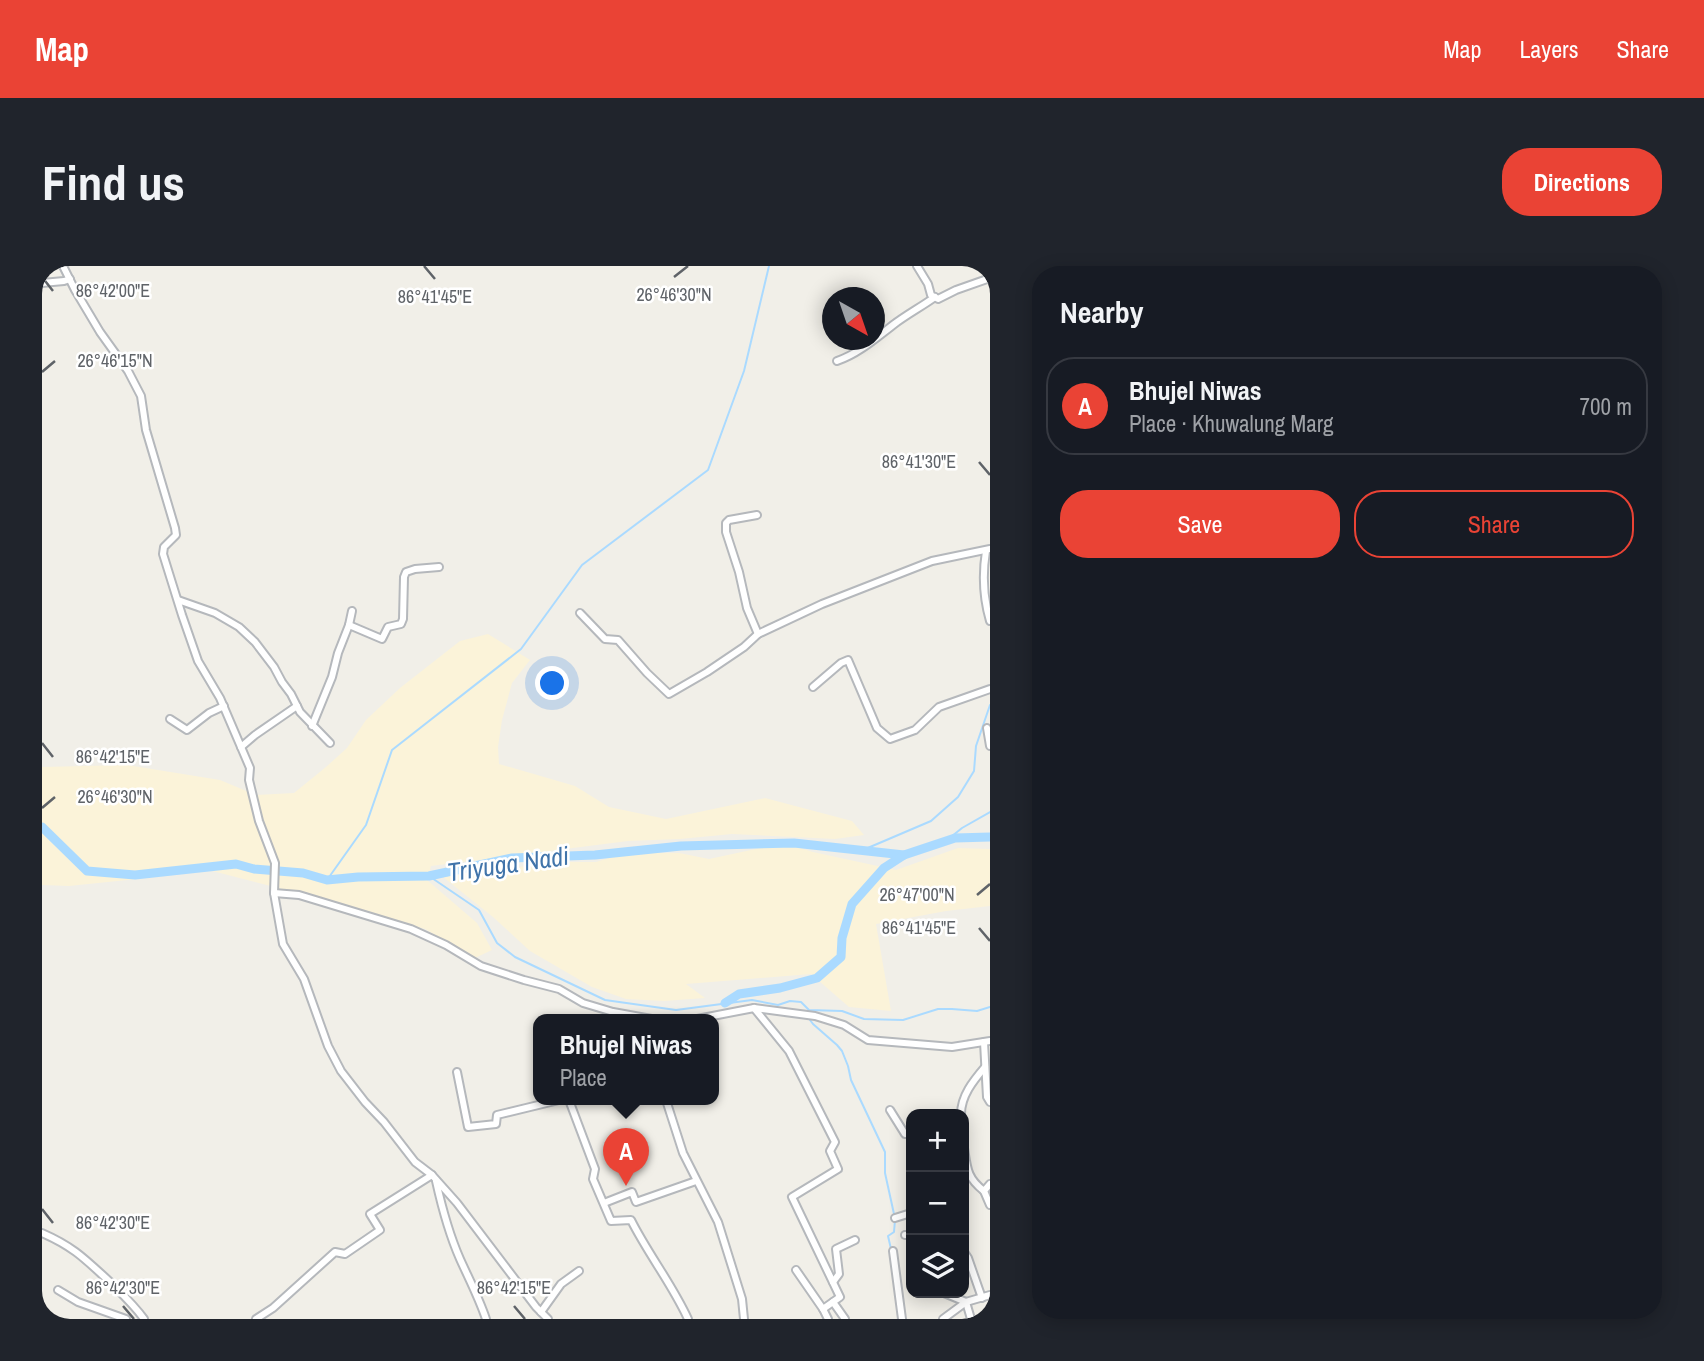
<!DOCTYPE html>
<html lang="en">
<head>
<meta charset="utf-8">
<style>
	body { margin:0; font-family:"Archivo Narrow",sans-serif; background:#20242c; color:#f1f3f6 }
	.controls { position:absolute; right:21px; bottom:21px; display:grid; overflow:hidden; border-radius:14px; box-shadow:0 4px 18px #0003 }
	.controls button { width:63px; height:63px; display:grid; place-items:center; padding:0; border:0; border-bottom:2px solid #363941; background:#171b24; color:#f1f3f6; font:35px sans-serif }
	.compass { position:absolute; left:780px; top:21px; width:63px; height:63px; border-radius:50%; background:#171b24; box-shadow:0 4px 18px #0003; rotate:140deg }
	.you { position:absolute; left:511px; top:418px; width:24px; height:24px; margin:-18px; border:5px solid #fff; border-radius:50%; background:#1a73e8; box-shadow:0 0 0 10px #1a73e833 }
	.badge { display:grid; place-items:center; width:46px; height:46px; border-radius:50%; background:#ea4335; color:#fff; font-size:23px; font-weight:700 }
	.pin { position:absolute; translate:-50% -58px; filter:drop-shadow(0 2px 4px #0008) }
	.pin::after { content:''; position:absolute; top:37px; width:24px; height:21px; background:inherit; clip-path:polygon(0 0,100% 0,50% 100%) }
	.popup { position:absolute; left:491px; top:748px; width:186px; height:91px; box-sizing:border-box; display:grid; place-content:center; border-radius:14px; background:#171b24; filter:drop-shadow(0 2px 5px #0005); font-size:23px; white-space:nowrap; color:#9ea1a6 }
	.popup b { font-size:26px; color:#f1f3f6 }
	.popup::after { content:''; position:absolute; left:50%; top:100%; margin-left:-14px; border:14px solid transparent; border-top-color:#171b24 }
	.list { margin:0; padding:0; list-style:none }
	h2 { display:flex; justify-content:space-between; align-items:center; height:91px; margin:0; padding:0 28px; font-size:30px }
	h2 small { font-size:23px; font-weight:400; color:#9ea1a6 }
	.list li { display:grid; grid-template-columns:46px 1fr auto; gap:21px; align-items:center; box-sizing:border-box; height:98px; margin:0 14px 14px; padding:0 14px; border:2px solid #363941; border-radius:28px }
	.list b { display:block; font-size:26px; white-space:nowrap }
	.list p { margin:0; font-size:23px; white-space:nowrap; color:#9ea1a6 }
	.list em { font-size:23px; font-style:normal; color:#9ea1a6 }
	.actions { display:flex; gap:14px; padding:21px 28px }
	.actions a { flex:1; padding:16px 0; border:2px solid #ea4335; border-radius:28px; text-align:center; font-size:24px; color:#ea4335 }
	.actions .main { background:#ea4335; color:#fff }
	.icon { flex:none; width:38px; height:38px; fill:none; stroke:currentColor; stroke-width:2; stroke-linecap:round; stroke-linejoin:round }
	.map { position:relative; flex:none; width:948px; height:1053px; overflow:hidden; border-radius:28px }
	header { display:flex; align-items:center; gap:42px; box-sizing:border-box; height:98px; padding:0 35px; background:#ea4335; color:#fff }
	header strong { font-size:33px }
	nav { display:flex; gap:38px; margin-inline-start:auto; font-size:24px }
	.intro { display:flex; align-items:center; justify-content:space-between; box-sizing:border-box; height:168px; padding:0 42px }
	h1 { margin:0; font-size:49px }
	.button { padding:18px 32px; border-radius:28px; background:#ea4335; color:#fff; font-size:24px; font-weight:700 }
	main { display:flex; gap:42px; padding:0 42px }
	aside { flex:1; background:#171b24; border-radius:28px; box-shadow:0 4px 18px #0003 }
	.map>svg:first-child { display:block }
	.sand { fill:#fbf3d9 }
	.lines { fill:none; stroke-linecap:round; stroke-linejoin:round }
	.stream { stroke:#aadaff; stroke-width:2 }
	.river { stroke:#aadaff; stroke-width:9 }
	.minor-casing { stroke:#b5b8bc; stroke-width:10 }
	.minor { stroke:#fff; stroke-width:6 }
	.ticks { fill:none; stroke:#5f6368; stroke-width:2.5 }
	.labels { text-anchor:middle; stroke-width:5; stroke-linejoin:round; paint-order:stroke }
	.water-label { font-size:26px; font-style:italic; fill:#4174aa; stroke:#fff }
	.ticks-label { font-size:18px; text-anchor:middle; fill:#5f6368; stroke:#fff; stroke-width:5; stroke-linejoin:round; paint-order:stroke }
</style>
</head>
<body>
<header>
<strong>Map</strong>
<nav><a>Map</a><a>Layers</a><a>Share</a></nav>
</header>
<div class="intro"><h1>Find us</h1><a class="button">Directions</a></div>
<main>
<div class="map">
<svg width="948" height="1053" viewBox="0 0 948 1053">
	<rect width="100%" height="100%" fill="#f1efe8"/>
	<!-- sand -->
	<g class="sand">
		<polygon points="446,368 488,394 470,417 460,454 456,481 457,498 533,520 567,541 624,553 723,532 810,555 822,569 793,573 690,568 638,573 586,575 389,600 385,614 435,657 450,684 433,692 383,663 325,645 151,600 95,613 27,620 0,619 0,501 85,499 178,514 214,529 252,527 284,501 305,482 324,454 358,422 418,375"/>
		<polygon points="742,577 771,586 854,604 916,582 948,583 948,640 904,645 834,658 849,745 807,741 769,708 644,718 663,732 622,735 584,733 550,721 488,685 451,651 401,611 515,596 554,596 583,587 637,587 667,593"/>
	</g>
	<g class="lines">
		<!-- stream -->
		<g class="stream">
			<polyline points="904,575 920,562 948,546"/>
			<polyline points="821,584 889,555 916,531 932,505 934,480 948,439"/>
			<polyline points="387,610 437,644 455,677 473,691 563,734 634,744 710,734 736,739 748,735 759,736 767,744 800,745 822,753 861,754 896,743 910,743 935,745 948,741"/>
			<polyline points="285,614 324,559 350,484 479,383 540,299 666,204 702,105 727,0"/>
			<polyline points="768,754 771,758 795,779 800,785 806,800 809,814 843,886 843,907 852,948"/>
			<polyline points="849,983 846,970 852,966 853,954"/>
		</g>
		<!-- river -->
		<g class="river">
			<polyline points="0,561 45,605 93,609 194,598 212,603 261,607 285,614 316,611 387,610 470,592 553,589 639,580 752,577 862,589 913,572 948,571"/>
			<polyline points="683,737 697,728 738,722 775,712 799,691 800,672 810,638 842,602 862,589"/>
		</g>
		<!-- minor casing -->
		<g class="minor-casing">
			<g id="minor">
				<polyline points="21,0 33,24 58,66 86,105 99,130 104,164 133,262 134,269 122,281 121,288 140,349 156,395 178,432 208,502 207,514 217,555 233,597 232,627 241,678 262,713 286,780 299,805 323,836 342,856 373,896 390,909 415,937 494,1041 506,1053"/>
				<polyline points="875,0 886,18 889,29 896,33 914,24 948,12"/>
				<polyline points="0,17 22,15 28,13"/>
				<path d="M795,95C816,88 834,72 851,59C864,49 879,41 893,31"/>
				<polyline points="715,249 687,254 684,257 684,266 697,306 705,342 716,368"/>
				<path d="M944,285C940,310 941,331 948,355"/>
				<polyline points="136,334 173,347 197,361 213,376 232,401 240,416 249,428 258,446 288,477"/>
				<polyline points="538,347 563,373 576,374 605,407 627,428 665,406 702,381 716,368 780,338 890,295 948,283"/>
				<polyline points="307,359 340,373 346,361 359,358 361,353 362,311 364,306 373,303 397,301"/>
				<polyline points="771,421 799,397 806,394 835,462 848,473 873,464 897,441 948,423"/>
				<polyline points="128,453 145,464 167,447 182,440"/>
				<polyline points="270,460 290,411 296,387 307,359 310,345"/>
				<polyline points="945,462 948,480"/>
				<polyline points="199,481 213,469 255,440"/>
				<polyline points="232,627 257,629 369,663 404,679 439,700 482,714 517,723 541,737 571,746 615,754"/>
				<polyline points="712,742 747,785 793,876 788,885 796,903 750,931 798,1031 781,1043"/>
				<polyline points="650,754 712,742 773,750 802,759 826,774 910,781 948,775"/>
				<polyline points="942,776 945,831 948,836"/>
				<polyline points="415,806 426,861 454,858 455,849 517,834"/>
				<path d="M527,834L553,903L551,913L569,955L589,954C606,988 630,1018 646,1053"/>
				<polyline points="624,834 641,887 676,956 700,1033 702,1053"/>
				<polyline points="848,844 863,868 869,867"/>
				<path d="M919,848C919,830 931,815 943,801"/>
				<path d="M922,882C925,902 925,912 942,925"/>
				<path d="M394,915C400,942 407,968 418,993C427,1013 437,1032 444,1053"/>
				<polyline points="948,918 942,925 948,939"/>
				<polyline points="562,937 590,926 594,936 654,915"/>
				<polyline points="853,952 869,947"/>
				<path d="M0,967C32,981 43,993 68,1016C80,1028 92,1039 102,1053"/>
				<polyline points="863,969 869,969"/>
				<polyline points="851,985 860,1053"/>
				<polyline points="922,986 926,992 940,1032"/>
				<polyline points="754,1004 781,1043 786,1053"/>
				<polyline points="791,1016 797,1008 794,983 813,974"/>
				<polyline points="16,1024 36,1036 84,1053"/>
				<polyline points="902,1027 924,1036 929,1053"/>
				<polyline points="791,1036 803,1053"/>
				<polyline points="499,1046 519,1018 537,1005"/>
				<polyline points="214,1053 231,1042 293,986 303,988 338,964 328,948 390,909"/>
				<polyline points="901,1053 924,1036 948,1029"/>
			</g>
		</g>
		<!-- minor -->
		<use href="#minor" class="minor"/>
	</g>
	<!-- ticks -->
	<path class="ticks" d="M382,0L393,13M0,11L11,25M632,11L646,0M0,106L13,95M937,196L948,209M0,477L11,491M0,542L13,531M935,629L948,618M937,662L948,675M0,943L11,957M81,1040L92,1053M472,1040L483,1053"/>
	<g class="labels">
		<!-- water labels -->
		<g class="water-label">
			<text transform="translate(466 598) rotate(-8)" y="9">Triyuga Nadi</text>
		</g>
	</g>
	<g class="ticks-label">
		<text x="71" y="31">86°42'00"E</text>
		<text x="632" y="35">26°46'30"N</text>
		<text x="393" y="37">86°41'45"E</text>
		<text x="73" y="101">26°46'15"N</text>
		<text x="877" y="202">86°41'30"E</text>
		<text x="71" y="497">86°42'15"E</text>
		<text x="73" y="537">26°46'30"N</text>
		<text x="875" y="635">26°47'00"N</text>
		<text x="877" y="668">86°41'45"E</text>
		<text x="71" y="963">86°42'30"E</text>
		<text x="81" y="1028">86°42'30"E</text>
		<text x="472" y="1028">86°42'15"E</text>
	</g>
</svg>
<div class="controls">
<button>+</button>
<button>−</button>
<button><svg class="icon" aria-label="layers" viewBox="0 0 24 24"><path d="M12 4l9 5-9 5-9-5zM3 14l9 5 9-5"/></svg></button>
</div>
<svg class="compass" viewBox="-18 -18 36 36"><path d="M0-13l5 13h-10z" fill="#e53935"/><path d="M0 13l5-13h-10z" fill="#9ea1a6"/></svg>
<div class="you"></div>
<div class="pin badge" style="left:584px;top:920px">A</div>
<div class="popup"><b>Bhujel Niwas</b>Place</div>
</div>
<aside>
<h2>Nearby<small></small></h2>
<ul class="list">
<li><span class="badge">A</span><div><b>Bhujel Niwas</b><p>Place · Khuwalung Marg</p></div><em>700 m</em></li>
</ul>
<div class="actions"><a class="main">Save</a><a>Share</a></div>
</aside>
</main>
</body>
</html>
